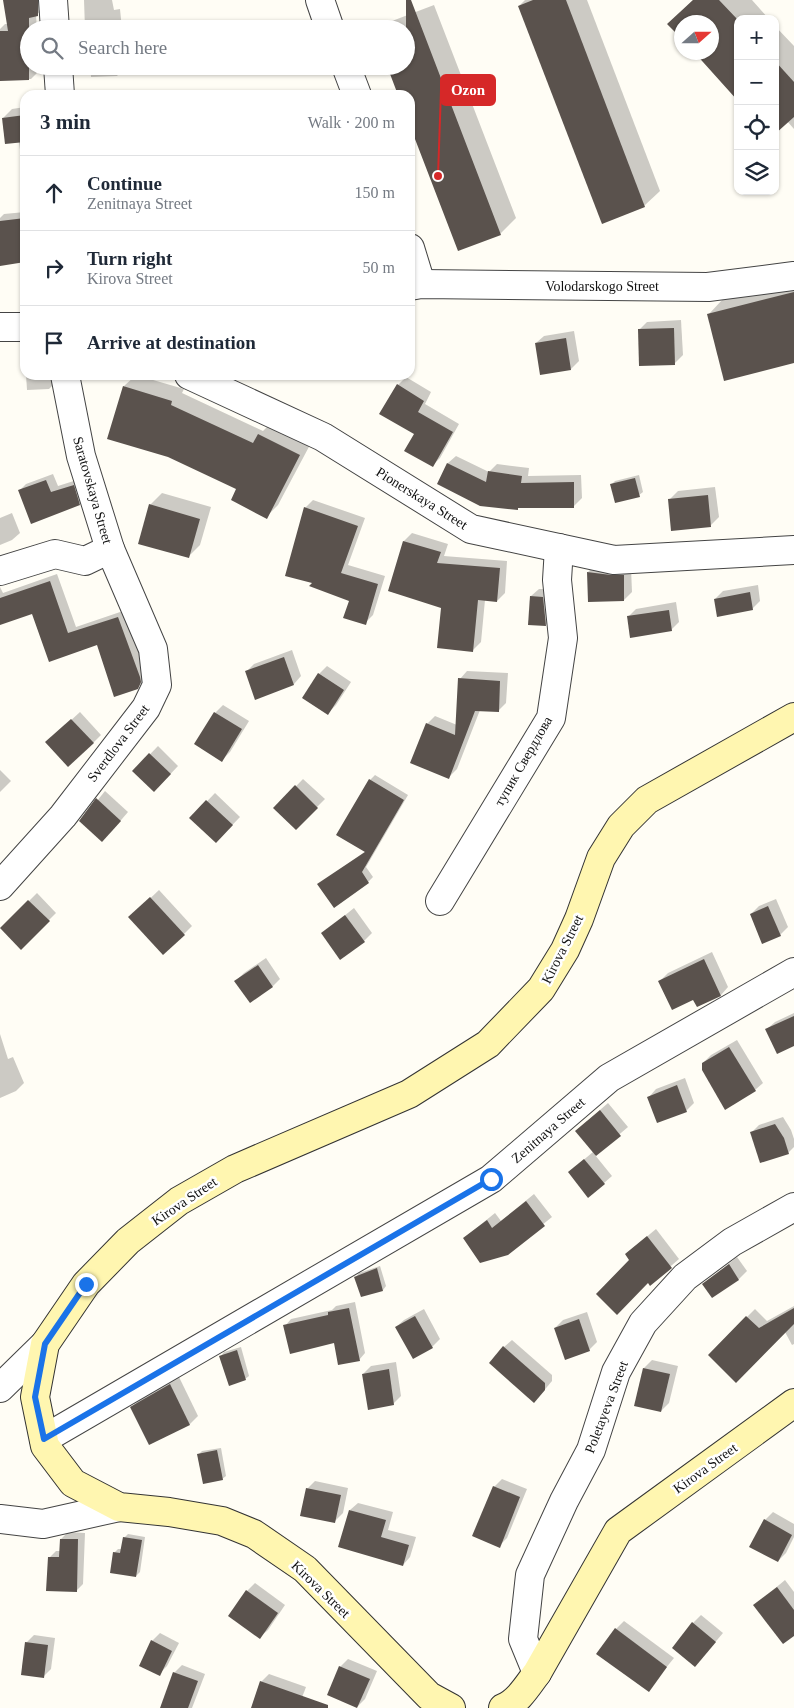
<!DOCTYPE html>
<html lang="en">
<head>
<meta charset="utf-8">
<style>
	body { margin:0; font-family:Georgia,serif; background:#f6f6f7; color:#1f2937 }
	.controls { position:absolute; right:15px; top:15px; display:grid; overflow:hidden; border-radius:10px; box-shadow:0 1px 4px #0004 }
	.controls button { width:45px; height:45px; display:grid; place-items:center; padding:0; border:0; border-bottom:1px solid #e0e1e3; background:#fff; color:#1f2937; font:25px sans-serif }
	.compass { position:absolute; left:674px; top:15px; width:45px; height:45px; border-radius:50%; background:#fff; box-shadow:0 1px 4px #0004; rotate:69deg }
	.stop { position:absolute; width:15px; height:15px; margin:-11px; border:4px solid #1a73e8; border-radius:50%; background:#fff }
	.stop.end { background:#1a73e8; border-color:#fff; box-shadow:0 1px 5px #0008 }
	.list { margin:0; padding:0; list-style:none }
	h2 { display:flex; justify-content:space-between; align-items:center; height:65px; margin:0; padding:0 20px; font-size:21px }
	h2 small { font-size:16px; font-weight:400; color:#747a83 }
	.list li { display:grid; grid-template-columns:32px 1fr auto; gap:15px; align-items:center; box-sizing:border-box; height:75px; padding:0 20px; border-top:1px solid #e0e1e3 }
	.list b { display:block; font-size:19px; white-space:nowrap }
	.list p { margin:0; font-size:16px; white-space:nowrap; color:#747a83 }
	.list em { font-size:16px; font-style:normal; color:#747a83 }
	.icon { flex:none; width:28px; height:28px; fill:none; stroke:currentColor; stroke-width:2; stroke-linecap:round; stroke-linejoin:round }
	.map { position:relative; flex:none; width:794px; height:1708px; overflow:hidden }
	.search { position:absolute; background:#fff; box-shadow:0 1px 4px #0004; left:20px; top:20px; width:395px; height:55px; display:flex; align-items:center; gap:12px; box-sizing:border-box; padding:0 18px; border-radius:28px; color:#747a83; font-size:19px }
	.panel { position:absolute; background:#fff; box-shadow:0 1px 4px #0004; left:20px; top:90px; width:395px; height:290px; border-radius:15px }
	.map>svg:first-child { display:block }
	.shadow { fill:#0003 }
	.building { fill:#5a524d }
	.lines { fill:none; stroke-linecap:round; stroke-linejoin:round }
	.minor-casing { stroke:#444; stroke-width:30 }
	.secondary-casing { stroke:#333; stroke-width:30 }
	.minor { stroke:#fff; stroke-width:28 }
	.secondary { stroke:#fff6b0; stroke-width:28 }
	.route { stroke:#1a73e8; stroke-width:6 }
	.labels { text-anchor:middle; stroke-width:5; stroke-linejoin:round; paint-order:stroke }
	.street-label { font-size:14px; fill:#111; stroke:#fff }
	.leader { fill:none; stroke:#d62828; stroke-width:2 }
	.callout-dot { fill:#d62828; stroke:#fff; stroke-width:2 }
	.callout { fill:#d62828; stroke:#d62828; stroke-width:2 }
	.callout-label { font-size:15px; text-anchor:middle; font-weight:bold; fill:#fff }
</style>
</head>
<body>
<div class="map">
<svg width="794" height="1708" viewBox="0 0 794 1708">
	<rect width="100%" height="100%" fill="#fffdf5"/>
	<!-- shadow -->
	<g class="shadow">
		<polygon points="4,0 45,0 46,7 36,15 37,29 29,29 29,66 38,66 39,71 31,79 0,80 0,29 5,24 8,24"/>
		<polygon points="84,0 112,0 114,10 120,9 122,29 85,29"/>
		<polygon points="525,0 587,0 660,191 644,206 519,6"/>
		<polygon points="693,0 752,0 769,19 738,19 738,99 712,52 712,22 669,24"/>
		<polygon points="434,5 516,218 500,234 410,123 410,95 399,95 406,66 406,29 384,29 392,21"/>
		<polygon points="775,26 794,46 794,129 787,121 775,132"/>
		<polygon points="90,66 124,66 124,68 117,76 91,77"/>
		<polygon points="25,107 25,187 19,142 3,118 12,109"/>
		<polygon points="25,212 25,261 0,264 0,218 4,214"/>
		<polygon points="794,281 794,362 708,315 723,299"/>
		<polygon points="681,320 683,355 675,363 639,330 647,322"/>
		<polygon points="574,331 579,361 571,369 536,343 544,336"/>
		<polygon points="26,375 56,375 57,381 49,389 27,390"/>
		<polygon points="136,375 184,389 182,393 263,431 271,423 311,443 278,505 266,517 238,489 124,386"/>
		<polygon points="406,377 431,392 425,404 459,424 440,458 432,466 416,434 398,385"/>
		<polygon points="456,456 489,472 497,464 529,468 528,476 581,475 582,498 574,506 519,507 517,509 439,483 448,463"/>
		<polygon points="53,474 58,486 80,479 86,497 79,504 19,491 26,484"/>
		<polygon points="639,475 643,492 639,495 611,485 615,481"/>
		<polygon points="715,487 719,517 711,525 670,499 678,491"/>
		<polygon points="162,493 211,507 200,545 188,557 150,505"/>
		<polygon points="313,500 365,518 348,565 385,576 373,615 365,623 350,600 314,582 305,508"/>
		<polygon points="12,513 20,533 12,540 0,545 0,518"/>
		<polygon points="412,533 448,544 444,556 507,561 505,593 497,601 485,600 481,642 473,650 443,607 389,591 404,541"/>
		<polygon points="596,564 631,568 632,592 624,600 588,572"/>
		<polygon points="57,574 76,627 126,610 140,651 145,680 137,688 98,643 50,660 33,612 0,624 0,587 3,593"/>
		<polygon points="758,585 760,601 752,609 715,599 723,591"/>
		<polygon points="539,589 551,589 553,617 546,625 531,596"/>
		<polygon points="676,602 679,622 671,630 628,617 636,609"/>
		<polygon points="292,650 301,676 294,684 246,672 254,664"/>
		<polygon points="327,666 351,682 336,705 328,713 319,674"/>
		<polygon points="467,671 508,673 506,703 498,711 480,710 457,769 449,777 427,724 435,716 457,725 460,679"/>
		<polygon points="223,705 249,721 230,752 222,760 196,744 215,713"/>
		<polygon points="80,712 101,735 93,743 55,735"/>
		<polygon points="158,746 178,766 162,783 134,771"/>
		<polygon points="0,770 11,781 0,792"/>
		<polygon points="375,775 408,795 366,867 373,877 368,882 319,884 366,851 370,780"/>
		<polygon points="303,779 325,799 296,828 275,808"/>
		<polygon points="105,791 128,812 110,833 81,821"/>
		<polygon points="215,793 240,817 216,842 191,818"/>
		<polygon points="159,890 192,926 184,934 138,910"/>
		<polygon points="37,893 56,913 21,948 2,928"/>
		<polygon points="776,899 788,927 780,935 751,914 759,906"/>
		<polygon points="354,908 372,933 364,941 323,933"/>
		<polygon points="712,952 728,987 721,995 698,1006 694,999 660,981 668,973"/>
		<polygon points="266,958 280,979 273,986 236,981 244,973"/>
		<polygon points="794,1013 794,1045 767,1029 775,1022"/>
		<polygon points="0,1034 8,1059 13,1057 24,1083 16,1091 0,1098"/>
		<polygon points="737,1040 763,1083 755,1090 703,1063 711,1055"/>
		<polygon points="685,1078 694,1103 686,1111 649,1097 656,1089"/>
		<polygon points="608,1103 628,1127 595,1155 612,1176 604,1183 569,1172 593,1152 576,1131"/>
		<polygon points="783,1117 791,1130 794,1139 794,1147 788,1153 751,1133 759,1125"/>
		<polygon points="534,1194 552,1217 507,1253 464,1238 495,1213 501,1221"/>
		<polygon points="656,1229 679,1259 650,1284 626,1254"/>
		<polygon points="737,1257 747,1271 739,1279 712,1297 704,1284"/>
		<polygon points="380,1266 386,1286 383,1290 361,1296 356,1277 359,1273"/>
		<polygon points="355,1302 365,1353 359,1360 335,1342 285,1326 291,1319 332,1310 336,1306"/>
		<polygon points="794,1306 794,1344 792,1345 785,1332 709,1355 755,1309 767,1321"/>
		<polygon points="424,1309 440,1339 432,1347 396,1327 404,1320"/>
		<polygon points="587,1312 597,1342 589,1350 555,1328 563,1320"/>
		<polygon points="512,1340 552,1375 552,1381 542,1393 504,1347"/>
		<polygon points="241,1347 249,1376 245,1379 221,1356 224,1352"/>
		<polygon points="652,1360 678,1366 669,1403 661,1411 636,1405 644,1368"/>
		<polygon points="396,1362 401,1396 393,1404 363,1374 371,1366"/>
		<polygon points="179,1377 198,1416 190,1424 150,1444 132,1407 140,1399"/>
		<polygon points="221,1448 226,1476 222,1479 198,1455 202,1451"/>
		<polygon points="502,1479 527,1489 507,1538 499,1546 494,1487"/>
		<polygon points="315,1481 348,1488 343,1513 335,1521 307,1489"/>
		<polygon points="358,1503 393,1512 388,1530 416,1537 410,1557 403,1565 350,1510"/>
		<polygon points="773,1512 794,1524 794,1537 786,1553 778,1561 765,1520"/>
		<polygon points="68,1532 85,1533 83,1584 76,1591 49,1558 56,1551 61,1551 61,1539"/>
		<polygon points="128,1534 145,1537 140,1572 136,1576 114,1553 118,1549 122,1549 124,1538"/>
		<polygon points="785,1580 794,1592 794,1634 755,1605"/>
		<polygon points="255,1583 285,1605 268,1630 260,1637 247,1591"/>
		<polygon points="701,1615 723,1633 695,1666 693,1623"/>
		<polygon points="624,1621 674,1658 648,1690 616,1629"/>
		<polygon points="160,1633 179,1643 167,1666 159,1674 152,1641"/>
		<polygon points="34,1635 55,1638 51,1669 43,1677 26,1643"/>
		<polygon points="348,1659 377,1671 365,1699 357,1707 340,1667"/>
		<polygon points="182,1665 205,1674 192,1708 161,1708 174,1673"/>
		<polygon points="269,1674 306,1687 298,1708 252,1708 261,1682"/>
	</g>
	<!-- building -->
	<g class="building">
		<polygon points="3,0 38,0 38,16 29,18 29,80 0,81 0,31 8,31"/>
		<polygon points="406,0 411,0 501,235 458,251 410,126 410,95 398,95 387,66 406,66"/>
		<polygon points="533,0 566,0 645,207 602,224 518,6"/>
		<polygon points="693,0 719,0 738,20 738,101 694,52 712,52 712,22 682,22 682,39 667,24"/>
		<polygon points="775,61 794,82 794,117 775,134"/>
		<polygon points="25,115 25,142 5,144 2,118"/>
		<polygon points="25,218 25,262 0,266 0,221"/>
		<polygon points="794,292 794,363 724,381 707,314"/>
		<polygon points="674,328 675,365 639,366 638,329"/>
		<polygon points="566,338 571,370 540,375 535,343"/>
		<polygon points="397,384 424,401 418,412 453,432 433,467 404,451 414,434 379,414"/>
		<polygon points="123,386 172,401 171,405 253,443 258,434 300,455 267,519 231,500 236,489 168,457 107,439"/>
		<polygon points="447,463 486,482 488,471 522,476 521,483 574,482 574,508 518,508 518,510 480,506 437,484"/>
		<polygon points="635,478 640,497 615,503 610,484"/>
		<polygon points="46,480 51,492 74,485 80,505 31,524 18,490"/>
		<polygon points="708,495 711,527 671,531 668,499"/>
		<polygon points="149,504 200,519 189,558 138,544"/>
		<polygon points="304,507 358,526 341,573 378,584 366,625 343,618 349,601 309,586 312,583 285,576"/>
		<polygon points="403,541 441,552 437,563 500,568 497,602 478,600 473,652 437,648 441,608 388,591"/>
		<polygon points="587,572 611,575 624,575 624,601 588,602"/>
		<polygon points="50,581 68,633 118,617 140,677 141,682 138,689 114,697 97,645 49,662 32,614 0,625 0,598"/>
		<polygon points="750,592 753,610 717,617 714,599"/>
		<polygon points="530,596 543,597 546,626 528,625"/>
		<polygon points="669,610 672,631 630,638 627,616"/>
		<polygon points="284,657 294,685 255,700 245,671"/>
		<polygon points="318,673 344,690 328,715 302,698"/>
		<polygon points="458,678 500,681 499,712 475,711 449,779 410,763 426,723 455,735"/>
		<polygon points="214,712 242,729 222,762 194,744"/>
		<polygon points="71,719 94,743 68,767 45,742"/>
		<polygon points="149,753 171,774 154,792 132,771"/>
		<polygon points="369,779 404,800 362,872 369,883 334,908 317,884 365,852 336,835"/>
		<polygon points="295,785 318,808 296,830 273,808"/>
		<polygon points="96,798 121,821 102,842 79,821"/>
		<polygon points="206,800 233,825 216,843 189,818"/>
		<polygon points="150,897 185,935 163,955 128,917"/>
		<polygon points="28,900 50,921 21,950 0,928"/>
		<polygon points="768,906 781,936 762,944 750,914"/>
		<polygon points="345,915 365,942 340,960 321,933"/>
		<polygon points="704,959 721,996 697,1007 693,1000 672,1010 658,981"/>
		<polygon points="258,965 273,987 250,1003 234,981"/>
		<polygon points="794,1016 794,1046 777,1054 765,1029"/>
		<polygon points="729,1047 756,1091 725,1110 702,1070 702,1063"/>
		<polygon points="677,1085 687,1112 657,1123 647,1097"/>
		<polygon points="600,1110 621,1136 596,1156 575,1131"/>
		<polygon points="775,1124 784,1138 789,1154 760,1163 750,1132"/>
		<polygon points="584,1159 605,1184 588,1198 568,1172"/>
		<polygon points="526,1201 545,1226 508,1255 480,1263 463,1238 487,1220 492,1228"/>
		<polygon points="647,1236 672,1268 650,1286 648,1283 617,1315 596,1294 629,1260 625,1254"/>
		<polygon points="729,1264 739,1280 712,1298 702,1284"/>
		<polygon points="377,1268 383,1291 361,1297 354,1277"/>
		<polygon points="349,1308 360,1361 338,1365 334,1343 290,1354 283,1325 328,1315 328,1312"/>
		<polygon points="794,1308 794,1324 736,1383 708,1355 746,1316 759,1328"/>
		<polygon points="415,1316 433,1348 413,1359 395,1327"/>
		<polygon points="579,1319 590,1351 565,1360 554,1328"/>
		<polygon points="503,1346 545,1383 545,1390 534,1403 489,1363"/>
		<polygon points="237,1350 246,1380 229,1386 219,1356"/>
		<polygon points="643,1368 670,1374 661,1412 634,1406"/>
		<polygon points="389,1369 394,1405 368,1410 362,1374"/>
		<polygon points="170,1384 190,1425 149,1445 130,1407"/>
		<polygon points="217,1450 223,1480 203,1484 197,1454"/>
		<polygon points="493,1486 520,1497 500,1548 472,1536"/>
		<polygon points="306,1488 341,1495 335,1523 300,1516"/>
		<polygon points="349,1510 386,1520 381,1537 409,1545 403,1566 338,1547"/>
		<polygon points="764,1519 792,1535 778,1562 749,1547"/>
		<polygon points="123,1537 142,1540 136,1577 110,1573 113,1552 120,1553"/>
		<polygon points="60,1539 78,1539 77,1592 46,1591 48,1557 59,1557"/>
		<polygon points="777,1587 794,1610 794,1636 783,1644 753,1605"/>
		<polygon points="246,1590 278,1613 260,1639 228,1616"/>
		<polygon points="692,1622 716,1642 695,1667 672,1648"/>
		<polygon points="615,1628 667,1667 649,1692 596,1654"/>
		<polygon points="151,1640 172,1651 160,1676 139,1666"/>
		<polygon points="25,1642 48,1645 44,1678 21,1675"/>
		<polygon points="339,1666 370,1679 357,1708 327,1695"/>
		<polygon points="173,1672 198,1681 188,1708 160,1708"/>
		<polygon points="260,1681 328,1705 328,1708 251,1708"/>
	</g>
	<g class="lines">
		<!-- minor casing -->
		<g class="minor-casing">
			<g id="minor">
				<polyline points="53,0 55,29"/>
				<polyline points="320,0 330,29"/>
				<polyline points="58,66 60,95"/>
				<polyline points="346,66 357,95"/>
				<polyline points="410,248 421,284"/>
				<polyline points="410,286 421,284 708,287 794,276"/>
				<polyline points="0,327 25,327"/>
				<polyline points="189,375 323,437 471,529 614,560 794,550"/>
				<polyline points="0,571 55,554 85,561 110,549 81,456 65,375"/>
				<polyline points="0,886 63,816 146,708 157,685 153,649 110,549"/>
				<polyline points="440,901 551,718 563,638 557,580 559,548"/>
				<polyline points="0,1388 45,1344"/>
				<polyline points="44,1439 491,1179 609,1078 794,972"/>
				<polyline points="0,1519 43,1524 119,1507"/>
				<polyline points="537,1673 523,1639 530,1575 564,1501 591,1450 616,1372 643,1323 685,1277 732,1242 794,1207"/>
			</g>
		</g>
		<!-- secondary casing -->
		<g class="secondary-casing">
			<g id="secondary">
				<polyline points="451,1708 429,1696 305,1569 254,1534 222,1521 169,1512 119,1507 73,1483 45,1446 35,1397 45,1344 86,1284 128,1241 179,1201 235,1169 409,1094 488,1044 541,989 565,950 579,919 601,858 621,826 647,800 794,717"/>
				<path d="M503,1708C518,1702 528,1685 537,1673L618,1531L794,1403"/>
			</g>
		</g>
		<!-- minor -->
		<use href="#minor" class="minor"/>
		<!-- secondary -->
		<use href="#secondary" class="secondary"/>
	</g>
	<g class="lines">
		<!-- route -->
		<polyline class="route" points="86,1284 45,1344 35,1397 44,1439 491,1179"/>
	</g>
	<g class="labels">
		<!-- street labels -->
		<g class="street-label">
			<text x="602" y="291">Volodarskogo Street</text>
			<text transform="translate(93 490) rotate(74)" y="5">Saratovskaya Street</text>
			<text transform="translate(422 498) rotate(32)" y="5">Pionerskaya Street</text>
			<text transform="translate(118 743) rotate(-53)" y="5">Sverdlova Street</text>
			<text transform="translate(523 761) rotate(-60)" y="5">тупик Свердлова</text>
			<text transform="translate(562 949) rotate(-63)" y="5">Kirova Street</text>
			<text transform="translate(548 1130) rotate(-41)" y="5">Zenitnaya Street</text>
			<text transform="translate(184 1201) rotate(-34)" y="5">Kirova Street</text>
			<text transform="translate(606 1407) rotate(-69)" y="5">Poletayeva Street</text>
			<text transform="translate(705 1468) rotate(-36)" y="5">Kirova Street</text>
			<text transform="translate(321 1589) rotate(44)" y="5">Kirova Street</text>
		</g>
	</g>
	<!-- callouts -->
	<path class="leader" d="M438 176L441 90"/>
	<circle class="callout-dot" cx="438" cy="176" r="5"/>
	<rect class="callout" x="441" y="75" width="54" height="30" rx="5"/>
	<g class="callout-label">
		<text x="468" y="95">Ozon</text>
	</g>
</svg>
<div class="controls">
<button>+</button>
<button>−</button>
<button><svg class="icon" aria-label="locate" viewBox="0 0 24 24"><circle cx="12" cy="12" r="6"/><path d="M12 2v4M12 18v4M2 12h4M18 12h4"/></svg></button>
<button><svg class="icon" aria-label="layers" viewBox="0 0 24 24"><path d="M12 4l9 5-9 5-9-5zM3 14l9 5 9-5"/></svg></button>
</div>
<svg class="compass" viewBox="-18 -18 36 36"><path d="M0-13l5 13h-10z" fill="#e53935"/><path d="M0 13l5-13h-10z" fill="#747a83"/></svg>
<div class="stop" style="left:491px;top:1179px"></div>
<div class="stop end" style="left:86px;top:1284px"></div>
<div class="search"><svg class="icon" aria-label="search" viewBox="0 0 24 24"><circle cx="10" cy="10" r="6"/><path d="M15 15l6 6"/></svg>Search here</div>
<section class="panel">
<h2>3 min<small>Walk · 200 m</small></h2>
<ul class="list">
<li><svg class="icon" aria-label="ahead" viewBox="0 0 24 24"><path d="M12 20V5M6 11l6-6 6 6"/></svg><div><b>Continue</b><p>Zenitnaya Street</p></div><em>150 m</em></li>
<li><svg class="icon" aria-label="right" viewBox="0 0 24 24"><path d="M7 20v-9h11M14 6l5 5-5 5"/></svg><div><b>Turn right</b><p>Kirova Street</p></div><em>50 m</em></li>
<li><svg class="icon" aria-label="arrive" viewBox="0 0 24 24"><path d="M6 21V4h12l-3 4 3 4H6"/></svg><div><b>Arrive at destination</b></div></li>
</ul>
</section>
</div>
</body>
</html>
